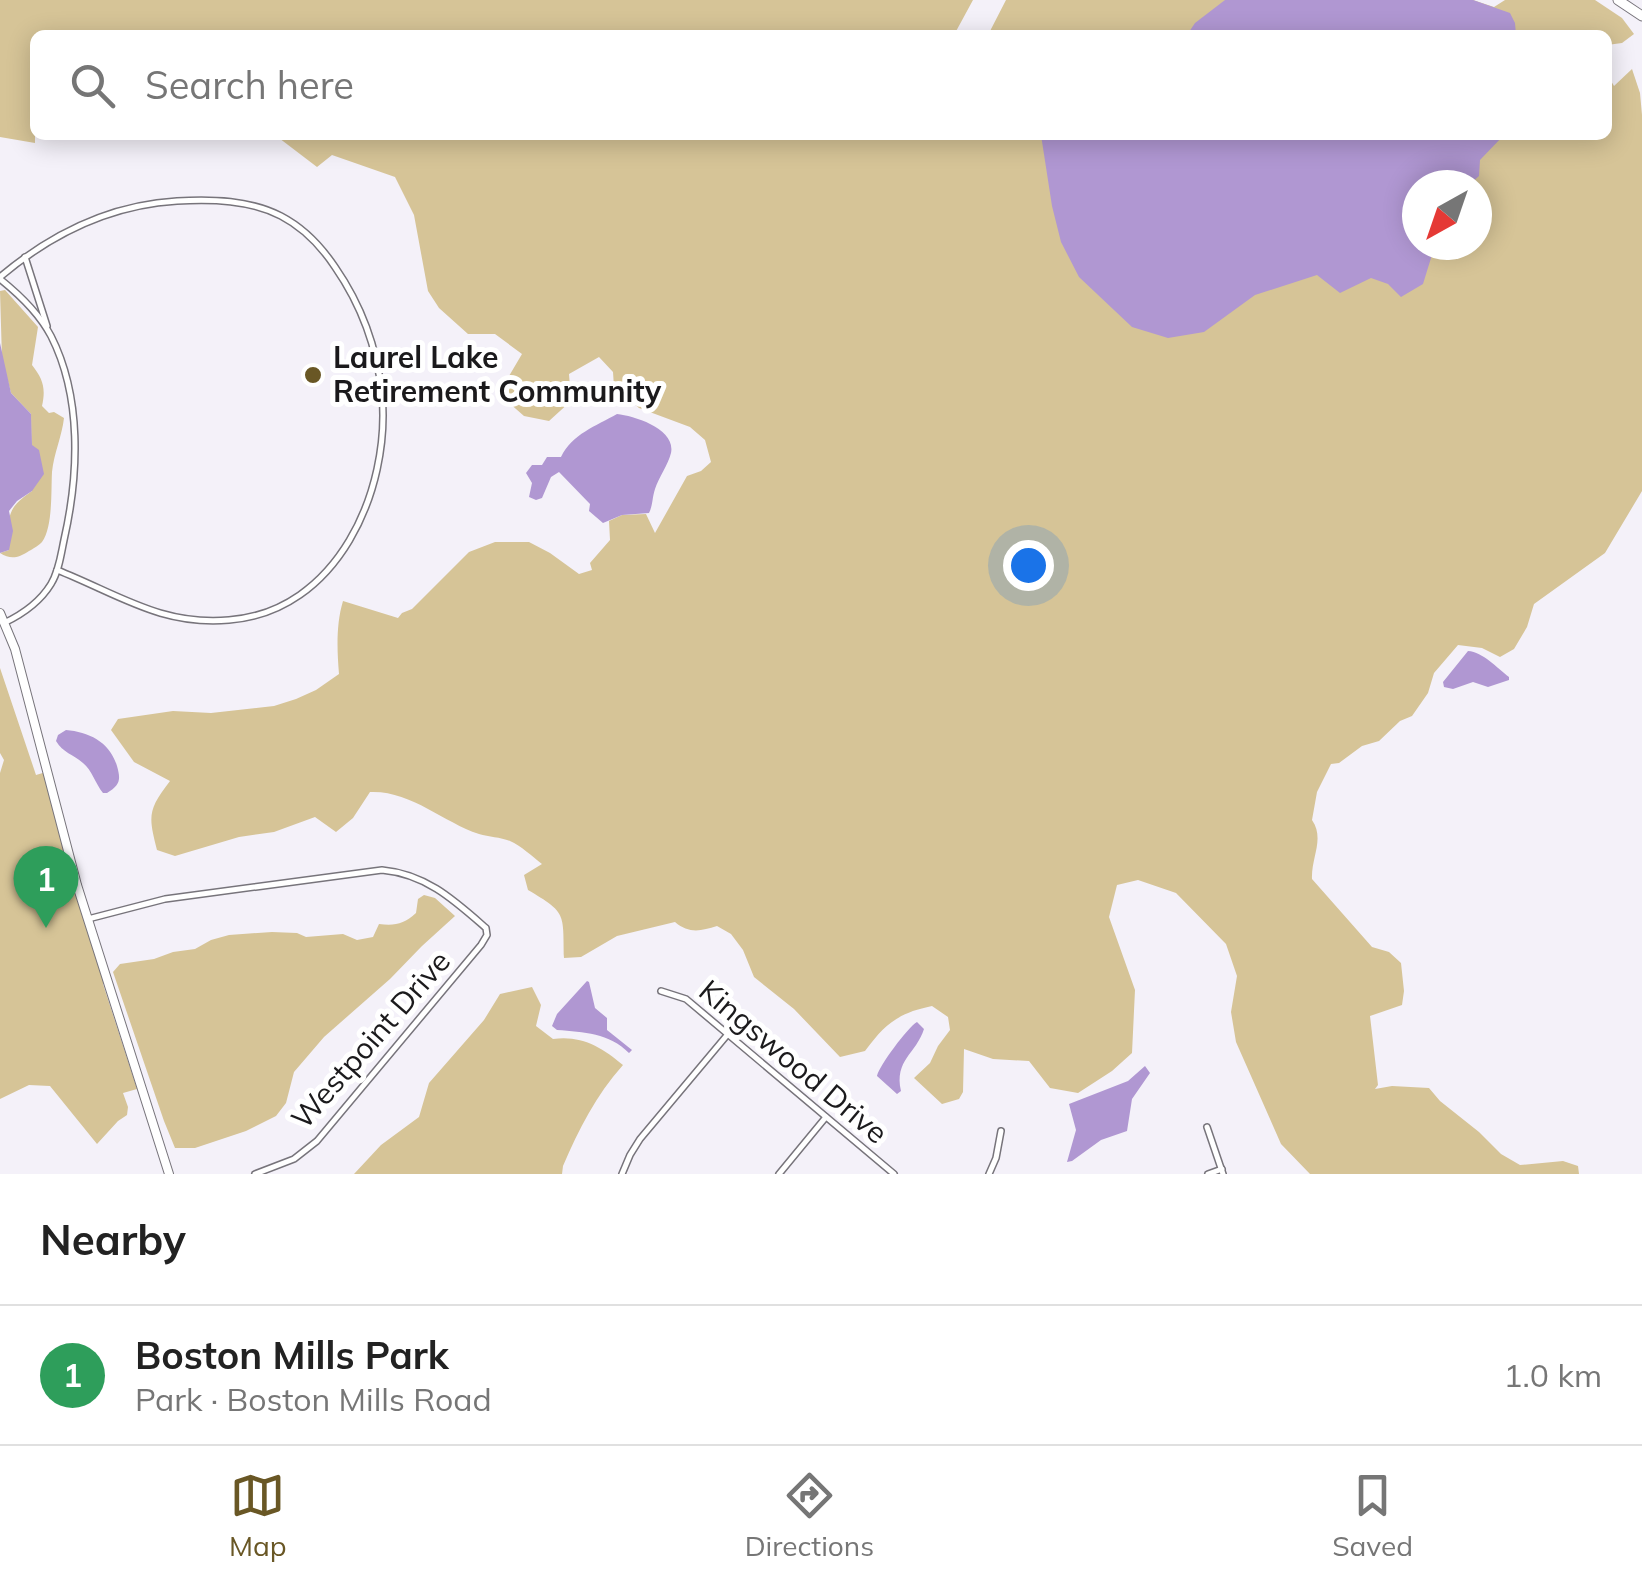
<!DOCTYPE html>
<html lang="en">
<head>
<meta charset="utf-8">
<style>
	body { margin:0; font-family:Mulish,sans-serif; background:#f2f2f2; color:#222 }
	.compass { position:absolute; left:1402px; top:170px; width:90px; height:90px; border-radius:50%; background:#fff; box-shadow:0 5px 25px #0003; rotate:220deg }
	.you { position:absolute; left:1028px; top:565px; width:35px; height:35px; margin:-25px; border:8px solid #fff; border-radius:50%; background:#1a73e8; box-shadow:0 0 0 15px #1a73e833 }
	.badge { display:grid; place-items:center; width:65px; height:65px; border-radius:50%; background:#695725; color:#fff; font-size:32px; font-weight:700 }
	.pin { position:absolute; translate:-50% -82px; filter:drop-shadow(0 2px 5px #0008) }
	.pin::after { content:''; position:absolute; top:52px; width:35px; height:30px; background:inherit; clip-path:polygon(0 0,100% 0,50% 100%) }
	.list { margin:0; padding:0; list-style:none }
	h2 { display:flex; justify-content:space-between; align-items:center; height:130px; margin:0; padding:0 40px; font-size:42px }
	h2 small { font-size:32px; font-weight:400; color:#767676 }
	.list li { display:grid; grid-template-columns:65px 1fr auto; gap:30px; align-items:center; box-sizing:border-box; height:140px; padding:0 40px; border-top:2px solid #e0e0e0 }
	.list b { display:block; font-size:38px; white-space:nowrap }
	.list p { margin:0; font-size:32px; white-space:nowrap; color:#767676 }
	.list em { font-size:32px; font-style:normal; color:#767676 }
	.icon { flex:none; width:55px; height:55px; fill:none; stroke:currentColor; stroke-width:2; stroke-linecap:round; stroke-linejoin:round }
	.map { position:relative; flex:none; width:1642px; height:1174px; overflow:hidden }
	.search { position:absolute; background:#fff; box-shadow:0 5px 25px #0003; left:30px; right:30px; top:30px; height:110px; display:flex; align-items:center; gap:25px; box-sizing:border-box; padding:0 35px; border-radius:15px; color:#767676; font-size:38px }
	.sheet { height:270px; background:#fff }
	nav { display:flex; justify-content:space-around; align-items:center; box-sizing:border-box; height:140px; border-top:2px solid #e0e0e0; background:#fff; font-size:28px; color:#767676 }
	nav a { display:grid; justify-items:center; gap:5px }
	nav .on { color:#695725 }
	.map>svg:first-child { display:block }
	.green { fill:#d6c497; fill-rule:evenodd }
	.water { fill:#b097d2 }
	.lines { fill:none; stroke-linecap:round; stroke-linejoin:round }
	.street-casing { stroke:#77747b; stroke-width:8 }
	.secondary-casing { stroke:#77747b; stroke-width:10 }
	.primary-casing { stroke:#77747b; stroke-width:11 }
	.street { stroke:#fff; stroke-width:5 }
	.secondary { stroke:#fff; stroke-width:8 }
	.primary { stroke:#fff; stroke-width:9 }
	.poi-dot { fill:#695725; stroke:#fff; stroke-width:4 }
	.labels { text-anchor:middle; stroke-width:10; stroke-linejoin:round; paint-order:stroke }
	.poi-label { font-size:30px; font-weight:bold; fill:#1b1a1c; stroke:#fff; text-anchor:start }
	.street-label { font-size:30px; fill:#1b1a1c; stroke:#fff }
</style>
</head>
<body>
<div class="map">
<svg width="1642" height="1174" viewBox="0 0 1642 1174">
	<rect width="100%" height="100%" fill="#f4f1f9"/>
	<!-- green -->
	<g class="green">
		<polygon points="0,0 973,0 954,35 35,35 35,143 0,137"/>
		<polygon points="1006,0 1473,0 1494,7 1505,0 1595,0 1622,18 1634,34 1622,43 1607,45 1607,35 988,35"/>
		<path d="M1632,69L1640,93L1642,115V491L1605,553L1534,604L1527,627L1514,649L1500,657L1482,648L1458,645L1434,673L1428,693L1412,716L1400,721L1379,741L1362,746L1339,763L1331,764L1317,792L1312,820C1325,839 1311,857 1312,879L1372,947L1389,952L1401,963L1404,991L1402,1005L1370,1016L1378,1085L1375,1089L1392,1086L1429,1088L1440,1101L1479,1132L1501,1154L1520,1165L1563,1161L1578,1166L1579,1174H1310L1281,1144L1236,1042L1231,1012L1237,976L1226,944L1176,893L1138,880L1117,885L1109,917L1135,990L1132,1053L1112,1071L1078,1093L1050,1088L1029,1061L993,1059L964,1049L963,1092L959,1099L942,1104L914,1078L930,1063L938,1046L950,1030L948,1017L932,1006C898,1013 885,1024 865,1051L840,1057L794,1009L754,977L743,950L731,934L717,926C701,931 689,934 675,922L617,936L581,957L564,958C563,913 567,913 528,890L524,875L542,864C532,856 521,846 510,841C500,837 489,837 479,834C443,822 410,790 370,792L353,818L336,832L315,817L274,832L239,837L175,856L157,850C148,815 148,810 170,781L134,762L111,730L118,719L173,711L211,713L274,706L296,699L316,690L339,674C337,650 336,624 343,601L398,618L402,613L412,609L469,552L495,542H529L550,553L579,574L592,570L590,563L610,540L609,521L622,515L646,514L655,533L687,476L701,471L711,462L705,440L690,427L639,408L614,387L613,372L599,357L569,374L571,401L549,421L524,416L507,401L506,381L522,354L495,334H468L439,308L428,291L414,215L395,177L332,155L317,167L275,135H1607V74L1614,86ZM1417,185H1477V245H1417Z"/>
		<path d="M5,290L38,327L32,365C43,379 46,388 42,406L49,413L54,412L64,418C62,436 54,453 52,472C51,490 53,527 42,542C39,545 33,549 29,551C18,558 11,560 0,553L9,550C9,518 4,510 32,491L31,414L11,393L2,359L0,291Z"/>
		<polygon points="0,668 36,775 46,772 107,979 103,984 137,1089 123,1093 128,1107 127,1115 118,1121 97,1144 50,1086 29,1085 0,1099 0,773 4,760 0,753"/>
		<path d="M424,895L435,898L455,916L422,946L390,979L324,1037L294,1072L286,1103L276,1116L246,1131L195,1148H175L164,1121L113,972L120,964L154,959L173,952L195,949L211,940L229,935L272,932L297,933L306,937L343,934L357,940L373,937L379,924C395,926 404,924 416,913L418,899Z"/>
		<path d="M532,987L541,1005L536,1026L553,1039C581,1035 602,1047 623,1065C596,1095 579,1129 563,1166L562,1174H354L381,1145L419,1117L429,1083L484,1020L500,994Z"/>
	</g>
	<!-- water -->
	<g class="water">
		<polygon points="1225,0 1473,0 1510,13 1515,23 1516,35 1187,35 1195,23"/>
		<polygon points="1041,135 1504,135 1480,160 1479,176 1469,185 1417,185 1417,245 1435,245 1423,284 1401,297 1388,284 1371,278 1340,293 1317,275 1255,295 1204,332 1168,338 1132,327 1079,277 1061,242 1052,206"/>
		<polygon points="0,343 11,393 31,414 32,445 39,450 44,474 32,491 17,501 9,511 13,531 9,550 0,553"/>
		<path d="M617,414C635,416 676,429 671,453C668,465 659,477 655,489C652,498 653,505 649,513L622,515L603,523L589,511L590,504L559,472L551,477L542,498L536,500L529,497L532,483L526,473L532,465H542L547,457H561C572,434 596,426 617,414Z"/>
		<path d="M1468,651C1483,652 1497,668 1509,677V680L1488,687L1473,682L1453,689L1444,687L1443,682Z"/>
		<path d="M66,730C89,732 110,742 117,766C121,780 120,785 107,793H103C95,783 92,770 83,763C73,754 63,753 56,741L58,735Z"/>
		<path d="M587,981L589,982L595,1008L607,1018V1030L632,1050L629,1053C609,1033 584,1032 557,1030L552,1026L557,1014Z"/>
		<path d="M917,1022L924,1029C916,1054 894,1060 901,1091L897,1094L877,1076C879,1066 908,1027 917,1022Z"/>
		<polygon points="1145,1066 1150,1073 1132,1099 1127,1131 1101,1140 1072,1161 1067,1162 1076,1130 1069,1104 1128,1081"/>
	</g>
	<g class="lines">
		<!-- street casing -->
		<g class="street-casing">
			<g id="street">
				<polyline points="25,257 47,326"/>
				<path d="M0,277C51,234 109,205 177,201C212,199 250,200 281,216C304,228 321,246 335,267C362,306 377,348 382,394C391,491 337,612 229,620C161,626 118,594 57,570"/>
				<path d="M0,279C20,295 39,313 51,336C82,397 79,474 64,540C61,554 59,571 51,584C40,602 23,614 4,623"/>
				<path d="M88,919L165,899L382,870C426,874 454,900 486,928L487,935L481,945L317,1141L294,1159L255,1174"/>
				<polyline points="661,991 686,999 894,1174"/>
				<polyline points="1207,1127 1223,1174"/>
				<polyline points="622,1174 630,1155 640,1139 728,1034"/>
				<polyline points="779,1174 826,1117"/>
				<polyline points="989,1174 996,1158 1001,1131"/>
				<polyline points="1208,1174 1222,1169"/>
			</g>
		</g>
		<!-- secondary casing -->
		<g class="secondary-casing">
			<polyline id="secondary" points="0,613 15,649 77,885 169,1174"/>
		</g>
		<!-- primary casing -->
		<g class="primary-casing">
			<polyline id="primary" points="1618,0 1642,16"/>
		</g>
		<!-- street -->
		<use href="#street" class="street"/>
		<!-- secondary -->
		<use href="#secondary" class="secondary"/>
		<!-- primary -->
		<use href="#primary" class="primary"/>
	</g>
	<!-- markers -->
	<circle class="poi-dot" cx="313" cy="375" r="10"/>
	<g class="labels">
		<!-- poi labels -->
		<g class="poi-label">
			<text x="333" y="368">Laurel Lake<tspan x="333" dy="34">Retirement Community</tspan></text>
		</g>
		<!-- street labels -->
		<g class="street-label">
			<text transform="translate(371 1040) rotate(-49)" y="10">Westpoint Drive</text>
			<text transform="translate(793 1062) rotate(40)" y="10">Kingswood Drive</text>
		</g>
	</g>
</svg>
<svg class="compass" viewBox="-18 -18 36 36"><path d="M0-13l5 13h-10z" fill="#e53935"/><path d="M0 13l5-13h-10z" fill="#767676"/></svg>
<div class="you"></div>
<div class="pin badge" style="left:46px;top:928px;background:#2e9e5b">1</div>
<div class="search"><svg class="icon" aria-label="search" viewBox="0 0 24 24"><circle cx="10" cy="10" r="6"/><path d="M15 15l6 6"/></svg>Search here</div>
</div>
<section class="sheet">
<h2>Nearby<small></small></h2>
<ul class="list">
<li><span class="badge" style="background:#2e9e5b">1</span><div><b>Boston Mills Park</b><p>Park · Boston Mills Road</p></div><em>1.0 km</em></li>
</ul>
</section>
<nav>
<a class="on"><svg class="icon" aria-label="map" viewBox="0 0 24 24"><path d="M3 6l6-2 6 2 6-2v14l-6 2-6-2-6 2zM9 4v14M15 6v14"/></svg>Map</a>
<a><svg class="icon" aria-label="directions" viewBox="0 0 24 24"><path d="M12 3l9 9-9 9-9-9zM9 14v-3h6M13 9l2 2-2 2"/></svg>Directions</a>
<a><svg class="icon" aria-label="saved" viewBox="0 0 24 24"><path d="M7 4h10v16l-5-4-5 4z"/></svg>Saved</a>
</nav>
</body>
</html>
